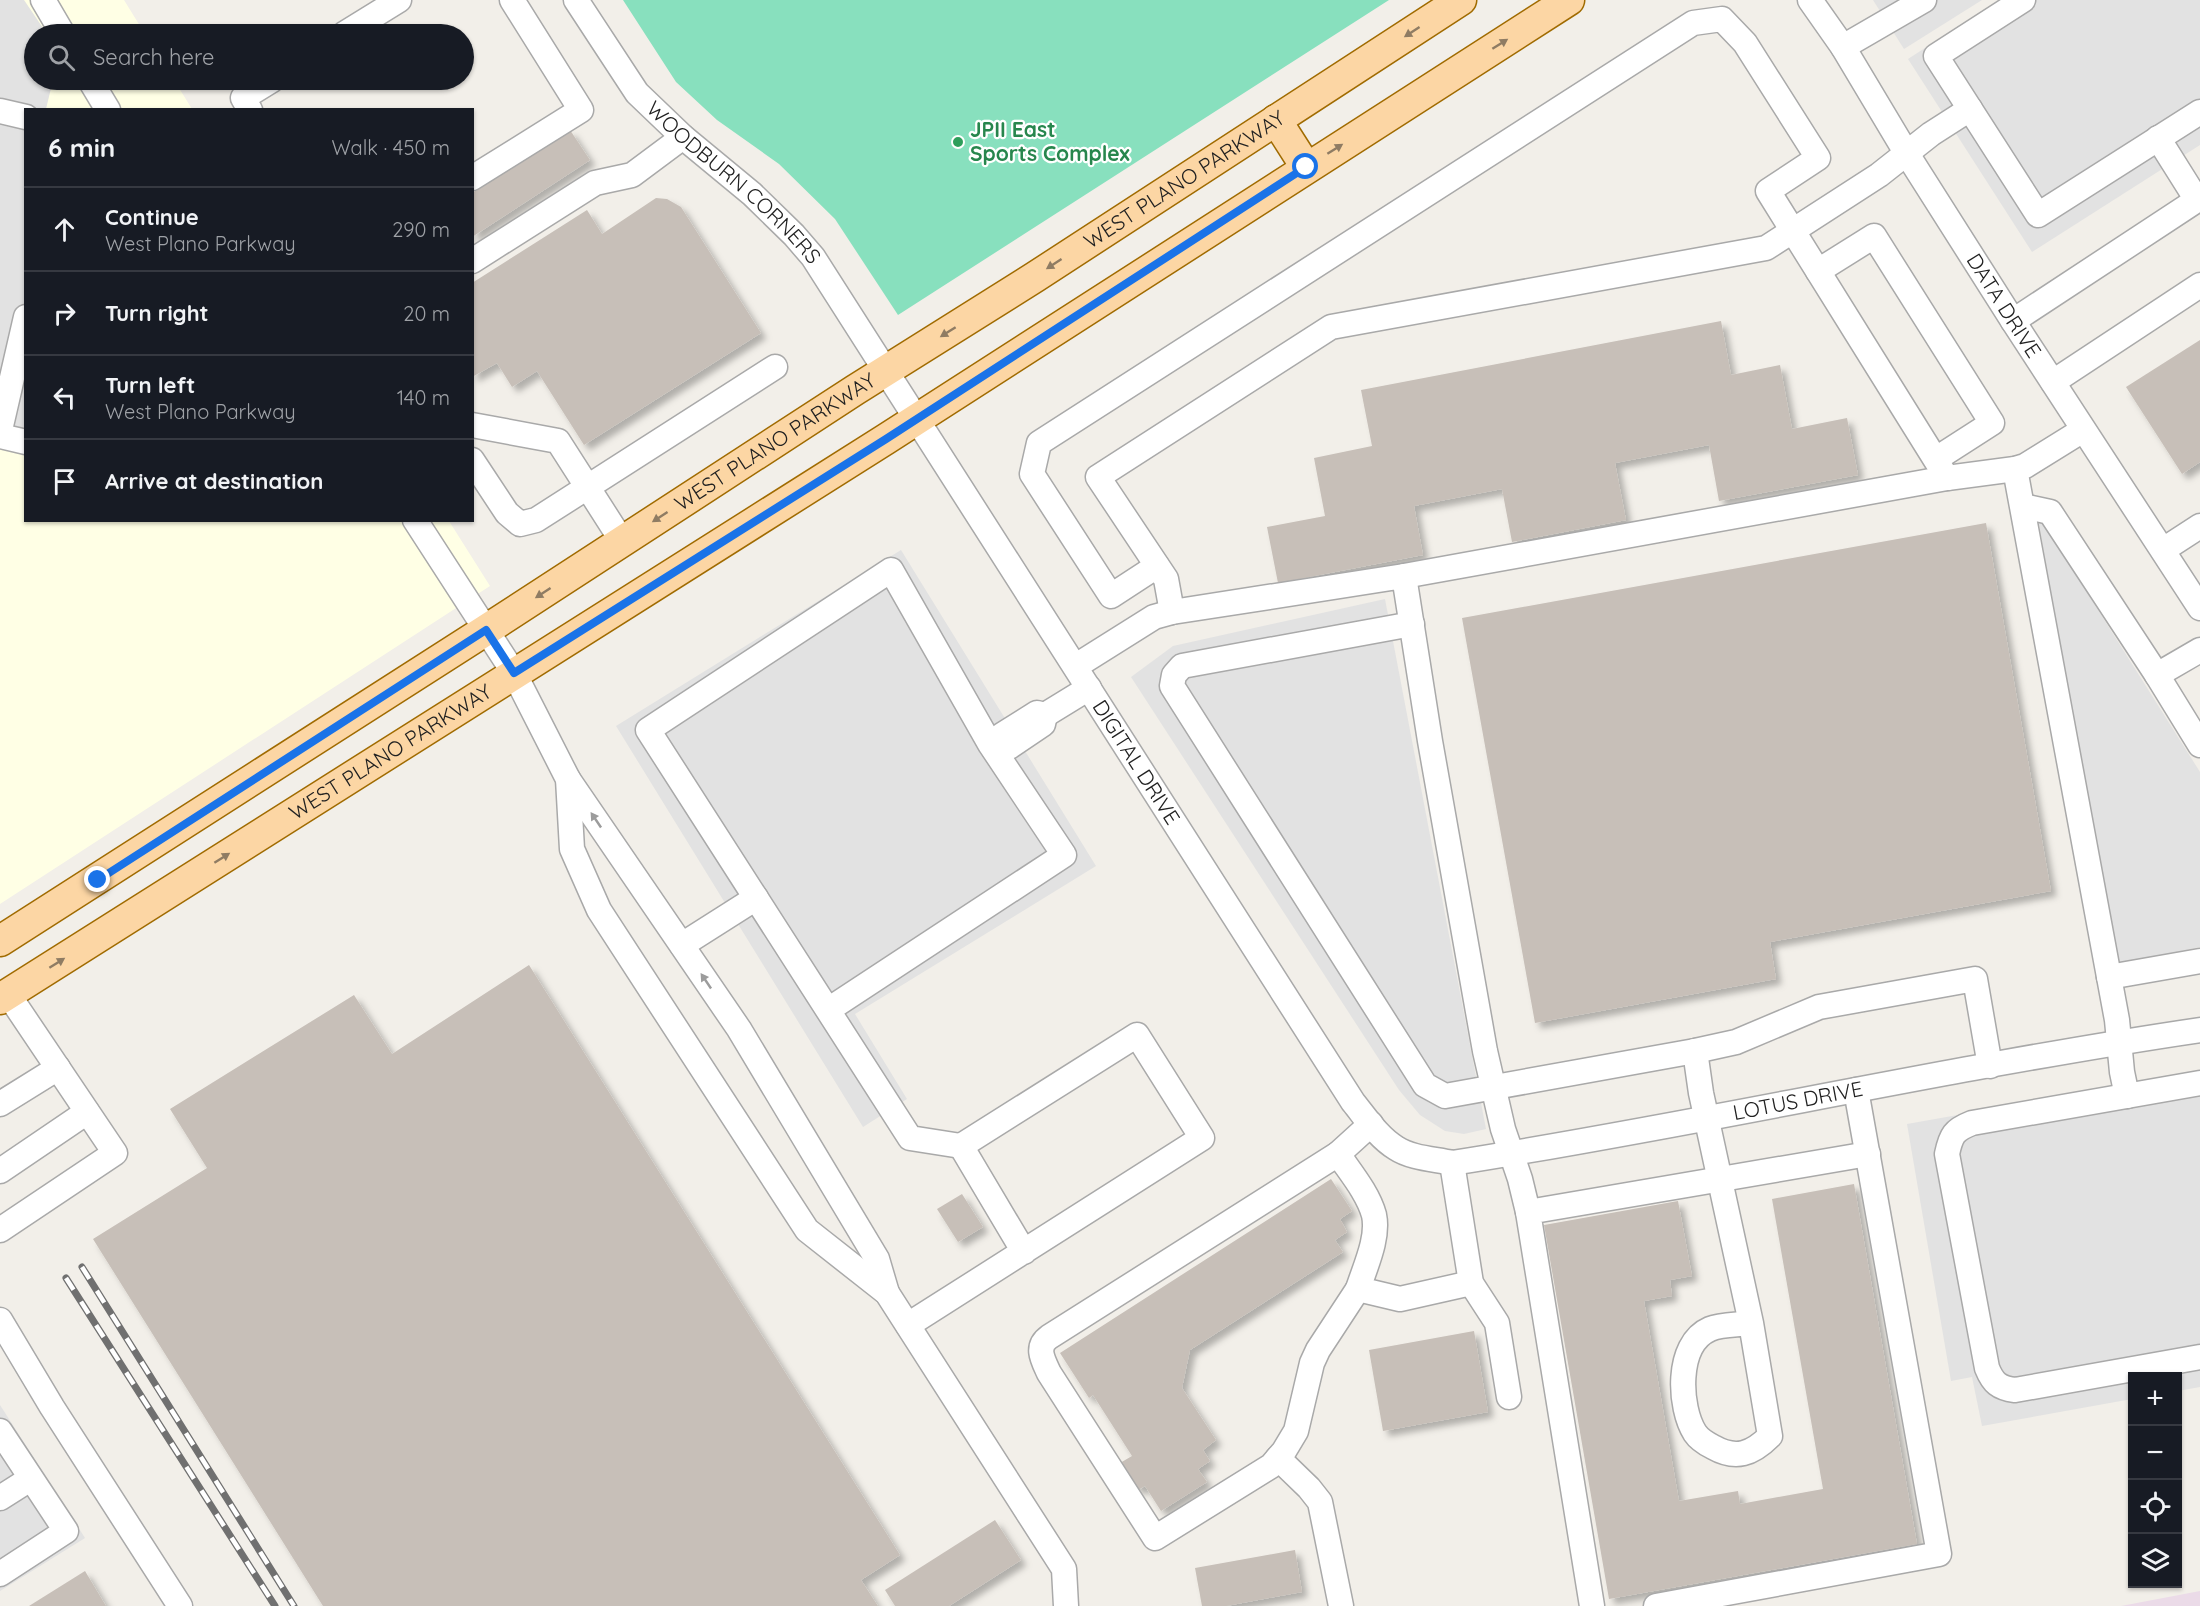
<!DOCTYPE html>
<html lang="en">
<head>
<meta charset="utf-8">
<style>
	body { margin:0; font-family:Quicksand,sans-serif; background:#242831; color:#f1f3f6 }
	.controls { position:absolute; right:18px; bottom:18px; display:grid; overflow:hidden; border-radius:0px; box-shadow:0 2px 4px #0004 }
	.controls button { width:54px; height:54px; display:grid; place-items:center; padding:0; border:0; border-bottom:2px solid #363941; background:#171b24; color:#f1f3f6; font:30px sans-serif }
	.stop { position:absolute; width:18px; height:18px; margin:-14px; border:4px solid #1a73e8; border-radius:50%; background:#fff }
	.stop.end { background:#1a73e8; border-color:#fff; box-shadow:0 2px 6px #0008 }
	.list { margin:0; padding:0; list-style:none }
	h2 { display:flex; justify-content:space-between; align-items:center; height:78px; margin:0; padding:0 24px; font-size:26px }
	h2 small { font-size:20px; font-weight:400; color:#9ea1a6 }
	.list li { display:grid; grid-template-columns:39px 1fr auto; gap:18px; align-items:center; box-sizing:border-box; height:84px; padding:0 24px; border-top:2px solid #363941 }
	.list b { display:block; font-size:22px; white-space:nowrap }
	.list p { margin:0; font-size:20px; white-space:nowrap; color:#9ea1a6 }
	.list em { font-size:20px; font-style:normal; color:#9ea1a6 }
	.icon { flex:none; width:33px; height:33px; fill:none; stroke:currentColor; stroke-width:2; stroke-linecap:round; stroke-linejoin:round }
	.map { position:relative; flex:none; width:2200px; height:1606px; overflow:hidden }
	.search { position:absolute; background:#171b24; box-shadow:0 2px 4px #0004; left:24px; top:24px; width:450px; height:66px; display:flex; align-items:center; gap:15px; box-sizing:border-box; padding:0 21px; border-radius:33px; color:#9ea1a6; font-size:22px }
	.panel { position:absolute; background:#171b24; box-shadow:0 2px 4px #0004; left:24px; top:108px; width:450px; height:414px; border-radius:0px }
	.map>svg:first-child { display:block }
	.industrial { fill:#ebdbe8 }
	.education { fill:#ffffe5 }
	.pitch { fill:#88e0be }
	.parking { fill:#e2e2e2 }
	.building { fill:#c7bfb8; filter:url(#shadow) }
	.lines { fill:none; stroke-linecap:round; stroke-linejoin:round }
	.minor-casing { stroke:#a9a9a9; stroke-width:27 }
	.major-casing { stroke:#a06b00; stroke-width:33 }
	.minor { stroke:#fff; stroke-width:24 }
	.major { stroke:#fcd6a4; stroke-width:30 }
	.rail-casing { stroke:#707070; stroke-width:7 }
	.rail { stroke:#fff; stroke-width:4.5; stroke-dasharray:14; stroke-linecap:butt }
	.oneway { fill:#8f7c63 }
	.oneway2 { fill:#9c9c9c }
	.route { stroke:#1a73e8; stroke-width:8 }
	.leisure-dot { fill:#2e9e5b; stroke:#fff; stroke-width:2 }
	.labels { text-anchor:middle; stroke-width:4.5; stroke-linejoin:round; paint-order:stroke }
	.leisure-label { font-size:21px; font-weight:bold; fill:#27864d; stroke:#fff; text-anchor:start }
	.street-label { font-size:21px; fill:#222; stroke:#fff }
</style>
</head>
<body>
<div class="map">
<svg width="2200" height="1606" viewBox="0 0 2200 1606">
	<defs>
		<filter id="shadow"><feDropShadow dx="5.5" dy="5.5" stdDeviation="3" flood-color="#0004"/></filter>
	</defs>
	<rect width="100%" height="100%" fill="#f2efe9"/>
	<!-- industrial -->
	<polygon class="industrial" points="2200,1591 2200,1606 2121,1606"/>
	<!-- education -->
	<polygon class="education" points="0,0 124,0 145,34 34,34 34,80 174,80 192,109 26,110 26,520 449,521 490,586 0,904"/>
	<!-- pitch -->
	<polygon class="pitch" points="623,0 1389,0 898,315 835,219 779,164 717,120 676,82"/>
	<!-- parking -->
	<g class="parking">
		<polygon points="0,0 24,0 47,34 34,34 34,80 53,80 46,109 26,110 25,431 0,426"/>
		<polygon points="1873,0 1982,0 1904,49"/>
		<polygon points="1999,0 2200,0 2200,145 2032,252 1908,59"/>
		<polygon points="2037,513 2200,772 2200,947 2116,965"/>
		<polygon points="901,550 1096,866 855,1014 907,1099 863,1127 616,726"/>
		<polygon points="1385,599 1486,1129 1464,1134 1445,1131 1420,1115 1399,1090 1131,677 1173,646"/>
		<polygon points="2200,1072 2200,1387 2178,1391 2178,1376 2132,1376 2132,1399 1982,1426 1972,1377 1951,1381 1907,1124"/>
		<polygon points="0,1405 85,1538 0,1591"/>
	</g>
	<!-- building -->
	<g class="building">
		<polygon points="570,130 590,160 472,237 472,193"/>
		<polygon points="656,198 667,199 681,207 761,333 584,445 537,371 512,387 497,363 472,377 472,283 587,210 602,234"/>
		<polygon points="1721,321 1731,375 1780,365 1792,429 1847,418 1858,475 1719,501 1709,445 1615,463 1626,520 1512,542 1502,489 1414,506 1423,555 1278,583 1267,527 1325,516 1314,458 1372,446 1361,390"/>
		<polygon points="2200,340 2200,462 2182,474 2126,387"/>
		<polygon points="1986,523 2051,891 1770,942 1776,979 1535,1023 1462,618"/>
		<polygon points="529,965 900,1555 861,1580 878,1606 323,1606 93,1239 207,1168 170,1109 354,995 392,1054"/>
		<polygon points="1331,1179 1352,1211 1340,1219 1347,1232 1335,1240 1343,1252 1190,1350 1182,1388 1216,1440 1203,1450 1210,1461 1198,1469 1207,1482 1161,1511 1145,1486 1138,1490 1120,1463 1132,1456 1093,1395 1089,1398 1060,1353"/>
		<polygon points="1854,1184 1917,1544 1609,1599 1544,1225 1678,1201 1692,1276 1670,1280 1672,1296 1644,1301 1679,1501 1738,1491 1740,1504 1823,1489 1772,1199"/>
		<polygon points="962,1194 983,1227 958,1242 937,1209"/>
		<polygon points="1474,1331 1488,1412 1383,1431 1369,1350"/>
		<polygon points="995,1520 1021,1560 949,1606 895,1606 885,1590"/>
		<polygon points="1295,1550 1302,1592 1226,1606 1202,1606 1195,1568"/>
		<polygon points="85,1571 106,1606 29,1606"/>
	</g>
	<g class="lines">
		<!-- minor casing -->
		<g class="minor-casing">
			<g id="minor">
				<polyline points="43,0 63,34"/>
				<path id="s1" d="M576,0L637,93L683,137L752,194L794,235L813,257L1353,1102C1366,1118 1378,1137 1396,1148C1411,1158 1434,1159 1452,1163C1702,1124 1949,1067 2200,1030"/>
				<path id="s2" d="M1810,0L1843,47L1907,154L2013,321L2200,608"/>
				<polyline points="2023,0 1936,56 2038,215 2200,112"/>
				<polyline points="344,34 399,0"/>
				<polyline points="1843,47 1924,0"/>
				<polyline points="90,80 108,110"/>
				<polyline points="250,110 243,98 272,80"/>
				<polyline points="0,111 26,117"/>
				<polyline points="2158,138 2197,200"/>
				<polyline points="472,178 581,110 512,0"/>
				<polyline points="472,261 595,183 632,175 683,137"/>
				<polyline points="1818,271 1874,236 1992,423 1936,459"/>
				<polyline points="2013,321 2200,198"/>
				<polyline points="2053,382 2200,285"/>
				<polyline points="472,425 558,441 622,541"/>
				<polyline points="0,430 26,317"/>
				<polyline points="0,436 26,442"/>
				<polyline points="472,460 507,513 520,524 536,520 775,367"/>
				<polyline points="2015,469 2117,1020 2122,1072 2127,1096"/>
				<polyline points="2023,506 2050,512 2157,675 2200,745"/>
				<polyline points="415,520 514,673 568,779 572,849 599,910 807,1230 887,1293 1064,1569 1066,1606"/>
				<polyline points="2163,550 2200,526"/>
				<polyline points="1157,566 1111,596 1032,474 1039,443 1693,23 1722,19 1745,43 1818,158 1768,191 1947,478"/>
				<polyline points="1404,576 1947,478 2015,469 2025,466 2083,430"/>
				<polyline points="1172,612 1166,579 1098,477 1331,327 1766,248 1879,175 1931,134 1970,109"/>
				<polyline points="1412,624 1182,666 1174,675 1172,686 1425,1085 1445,1096 1695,1051 1736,1042 1819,1007 1975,979 1990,1066"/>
				<polyline points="1076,666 1154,617 1172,612 1404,576 1430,741 1485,1051 1503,1129 1520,1179 1528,1212"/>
				<polyline points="2157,675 2200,650"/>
				<polygon points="1037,713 1045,715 1043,724 1009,747 994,749 1002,735"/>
				<polyline points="1045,715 1089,688"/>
				<polyline points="568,779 739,1029 877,1259 887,1293"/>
				<polyline points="682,945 756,898"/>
				<polyline points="2109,977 2200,961"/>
				<path d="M828,1010L1064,855L990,744L891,570L648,730C735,866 823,1002 910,1138L961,1146"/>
				<path d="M1695,1051L1701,1093L1751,1323L1770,1436C1752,1454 1736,1460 1713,1447C1707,1444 1699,1439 1695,1433C1679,1408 1675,1344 1710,1329C1721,1324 1738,1325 1751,1323"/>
				<path d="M2200,1083L1972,1123C1954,1130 1951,1135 1947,1154L1987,1368C1993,1383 1999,1388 2015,1390L2200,1357"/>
				<polyline points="0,1104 58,1068"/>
				<path d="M1371,1124L1338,1154C1350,1172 1368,1193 1374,1215C1379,1238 1365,1267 1358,1289L1400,1299L1471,1283"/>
				<path d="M1338,1154L1049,1337C1035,1347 1043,1360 1049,1373L1155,1538L1271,1466L1284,1451L1296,1431L1312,1363L1318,1350L1358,1289"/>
				<polyline points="1452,1163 1471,1283 1497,1323 1509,1397"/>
				<polyline points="0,1171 87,1112"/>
				<polyline points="0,1230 115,1153 8,994"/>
				<polyline points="0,1320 52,1407 180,1606"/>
				<polyline points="908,1325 1202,1138 1137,1035 961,1146 1024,1252"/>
				<polyline points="0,1431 66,1531 0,1574"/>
				<polyline points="1278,1458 1309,1488 1320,1502 1341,1606"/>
				<polyline points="0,1498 30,1479"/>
				<polyline points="1592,1606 1528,1212 1868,1154"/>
				<polyline points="1656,1606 1939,1554 1856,1090"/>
			</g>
		</g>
		<!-- major casing -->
		<g class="major-casing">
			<g id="major">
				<polyline points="1276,120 1306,167"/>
				<path id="s3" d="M0,941L486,630L855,390L1035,277L1461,0"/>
				<path id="s4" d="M0,999L886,439L1569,0"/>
			</g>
		</g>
		<!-- minor -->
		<use href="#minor" class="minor"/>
		<!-- major -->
		<use href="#major" class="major"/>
		<!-- rail casing -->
		<g class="rail-casing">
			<g id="rail">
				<polyline points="82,1267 294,1606"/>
				<polyline points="66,1278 275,1606"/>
			</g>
		</g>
		<!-- rail -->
		<use href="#rail" class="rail"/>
	</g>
	<!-- one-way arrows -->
	<defs><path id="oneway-solid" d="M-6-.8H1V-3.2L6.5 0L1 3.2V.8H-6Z" transform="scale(1.5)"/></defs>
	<g class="oneway">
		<use href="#oneway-solid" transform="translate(1412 32) rotate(147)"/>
		<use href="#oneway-solid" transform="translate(1500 44) rotate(-32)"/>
		<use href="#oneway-solid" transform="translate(1335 149) rotate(-32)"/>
		<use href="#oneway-solid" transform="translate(1054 264) rotate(147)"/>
		<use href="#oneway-solid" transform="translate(948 332) rotate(148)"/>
		<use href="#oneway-solid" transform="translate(660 517) rotate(147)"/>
		<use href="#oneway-solid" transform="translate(543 593) rotate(147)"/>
		<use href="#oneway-solid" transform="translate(222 858) rotate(-32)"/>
		<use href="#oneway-solid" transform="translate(57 963) rotate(-32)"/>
	</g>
	<g class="oneway2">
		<use href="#oneway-solid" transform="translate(596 820) rotate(-124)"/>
		<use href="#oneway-solid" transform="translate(706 981) rotate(-124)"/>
	</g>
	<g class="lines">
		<!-- route -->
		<polyline class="route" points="98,880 486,630 514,673 886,439 1306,167"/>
	</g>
	<!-- markers -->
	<circle class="leisure-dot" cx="958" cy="142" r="6"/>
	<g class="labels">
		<!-- leisure labels -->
		<g class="leisure-label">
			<text x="970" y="137">JPII East<tspan x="970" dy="24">Sports Complex</tspan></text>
		</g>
		<!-- street labels -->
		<g class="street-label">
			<text dy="7" stroke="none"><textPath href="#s3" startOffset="1408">WEST PLANO PARKWAY</textPath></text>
			<text dy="7" stroke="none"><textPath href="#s1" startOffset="243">WOODBURN CORNERS</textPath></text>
			<text dy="7" stroke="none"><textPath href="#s2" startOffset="362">DATA DRIVE</textPath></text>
			<text dy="7" stroke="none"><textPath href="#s3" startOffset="922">WEST PLANO PARKWAY</textPath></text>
			<text dy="7" stroke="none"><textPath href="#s4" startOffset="462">WEST PLANO PARKWAY</textPath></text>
			<text dy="7" stroke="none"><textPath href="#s1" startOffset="952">DIGITAL DRIVE</textPath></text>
			<text dy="7" stroke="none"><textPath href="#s1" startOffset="1828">LOTUS DRIVE</textPath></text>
		</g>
	</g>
</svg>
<div class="controls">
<button>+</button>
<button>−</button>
<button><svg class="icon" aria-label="locate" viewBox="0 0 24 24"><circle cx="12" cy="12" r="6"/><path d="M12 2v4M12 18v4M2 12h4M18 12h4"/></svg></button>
<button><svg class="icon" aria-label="layers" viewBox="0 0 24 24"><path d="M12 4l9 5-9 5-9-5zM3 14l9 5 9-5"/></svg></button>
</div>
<div class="stop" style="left:1306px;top:167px"></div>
<div class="stop end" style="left:98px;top:880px"></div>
<div class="search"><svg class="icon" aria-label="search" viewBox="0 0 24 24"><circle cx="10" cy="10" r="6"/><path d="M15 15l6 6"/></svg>Search here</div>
<section class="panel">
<h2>6 min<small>Walk · 450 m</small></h2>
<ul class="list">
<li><svg class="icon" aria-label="ahead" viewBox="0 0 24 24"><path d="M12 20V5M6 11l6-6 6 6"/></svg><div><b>Continue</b><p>West Plano Parkway</p></div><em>290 m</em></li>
<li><svg class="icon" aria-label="right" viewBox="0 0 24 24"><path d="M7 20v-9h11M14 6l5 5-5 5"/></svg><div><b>Turn right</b></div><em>20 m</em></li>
<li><svg class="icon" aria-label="left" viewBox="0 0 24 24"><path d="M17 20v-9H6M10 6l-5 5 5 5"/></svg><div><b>Turn left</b><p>West Plano Parkway</p></div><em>140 m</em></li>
<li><svg class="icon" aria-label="arrive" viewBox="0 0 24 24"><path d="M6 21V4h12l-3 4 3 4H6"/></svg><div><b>Arrive at destination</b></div></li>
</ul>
</section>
</div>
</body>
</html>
